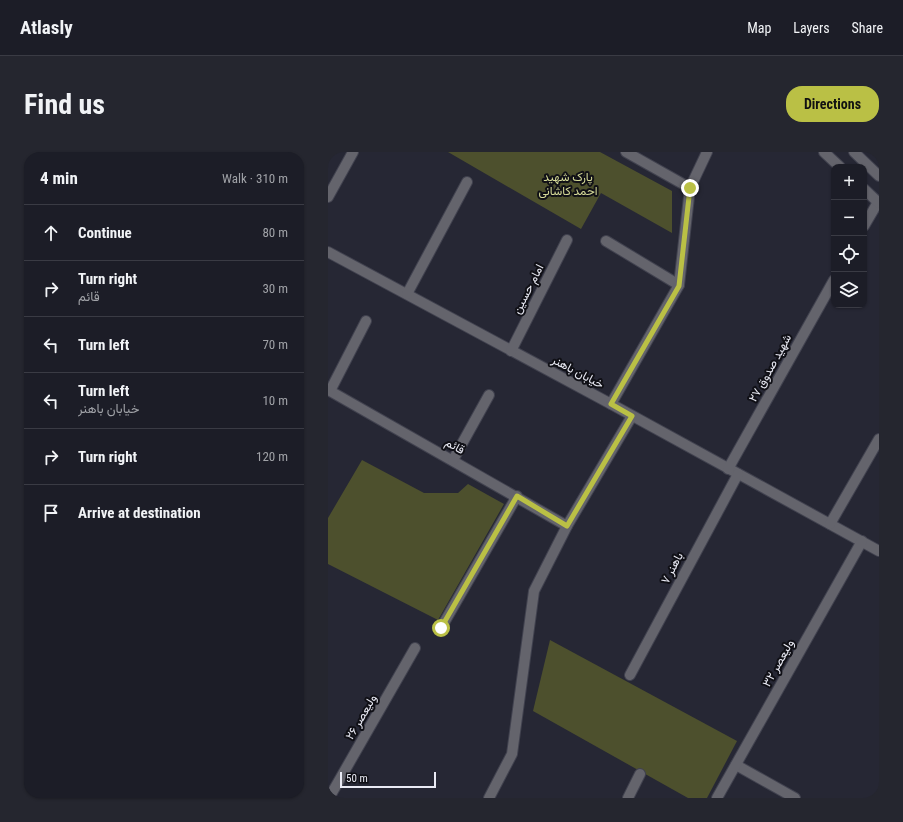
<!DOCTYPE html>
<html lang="en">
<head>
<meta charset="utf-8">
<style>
	body { margin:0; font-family:"Roboto Condensed",Vazirmatn,sans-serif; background:#25262f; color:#f1f3f6 }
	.controls { position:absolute; right:12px; top:12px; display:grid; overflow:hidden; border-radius:8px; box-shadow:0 1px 3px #0004 }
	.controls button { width:36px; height:36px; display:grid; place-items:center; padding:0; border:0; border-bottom:1px solid #3a3b44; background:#1c1d27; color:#f1f3f6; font:20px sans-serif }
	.scale { position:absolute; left:12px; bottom:10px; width:96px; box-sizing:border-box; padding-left:4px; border:2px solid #e9eaf4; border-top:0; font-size:11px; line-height:14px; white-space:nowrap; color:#e9eaf4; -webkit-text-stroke:3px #101016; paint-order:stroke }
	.stop { position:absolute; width:12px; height:12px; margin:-9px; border:3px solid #bac045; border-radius:50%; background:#fff }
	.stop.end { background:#bac045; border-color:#fff; box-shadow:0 1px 4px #0008 }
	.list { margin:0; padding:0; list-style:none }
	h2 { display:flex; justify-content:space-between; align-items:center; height:52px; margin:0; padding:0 16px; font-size:17px }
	h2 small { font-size:13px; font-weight:400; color:#a0a2a7 }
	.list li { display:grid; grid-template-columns:26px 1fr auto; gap:12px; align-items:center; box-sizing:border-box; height:56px; padding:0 16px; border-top:1px solid #3a3b44 }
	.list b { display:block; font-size:15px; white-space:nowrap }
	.list p { margin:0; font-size:13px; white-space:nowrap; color:#a0a2a7 }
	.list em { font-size:13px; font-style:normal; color:#a0a2a7 }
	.icon { flex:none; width:22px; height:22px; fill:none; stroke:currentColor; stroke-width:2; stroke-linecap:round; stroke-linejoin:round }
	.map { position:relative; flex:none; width:551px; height:646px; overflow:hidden; border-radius:16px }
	header { display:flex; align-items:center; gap:24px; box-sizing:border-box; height:56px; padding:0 20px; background:#1c1d27; border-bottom:1px solid #3a3b44 }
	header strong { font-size:19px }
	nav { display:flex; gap:22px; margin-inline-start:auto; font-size:14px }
	.intro { display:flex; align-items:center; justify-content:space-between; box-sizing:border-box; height:96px; padding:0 24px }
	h1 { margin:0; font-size:28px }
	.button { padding:10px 18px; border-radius:16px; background:#bac045; color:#111; font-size:14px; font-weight:700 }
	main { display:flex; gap:24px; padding:0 24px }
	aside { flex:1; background:#1c1d27; border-radius:16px; box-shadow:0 1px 3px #0004 }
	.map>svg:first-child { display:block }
	.green { fill:#4d502d }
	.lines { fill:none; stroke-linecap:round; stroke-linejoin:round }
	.minor-casing { stroke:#41424f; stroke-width:12 }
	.tertiary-casing { stroke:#41424f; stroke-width:12 }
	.minor { stroke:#64646c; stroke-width:10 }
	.tertiary { stroke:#64646c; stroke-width:10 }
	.route { stroke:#bac045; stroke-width:5 }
	.labels { text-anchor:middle; stroke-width:4; stroke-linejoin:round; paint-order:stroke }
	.park-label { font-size:12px; fill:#d6db98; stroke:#101016 }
	.street-label { font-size:12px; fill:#e9eaf4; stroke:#101016 }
</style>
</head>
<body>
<header>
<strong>Atlasly</strong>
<nav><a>Map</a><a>Layers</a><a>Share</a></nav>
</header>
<div class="intro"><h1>Find us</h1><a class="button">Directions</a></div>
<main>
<aside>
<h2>4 min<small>Walk · 310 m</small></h2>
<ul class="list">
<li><svg class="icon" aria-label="ahead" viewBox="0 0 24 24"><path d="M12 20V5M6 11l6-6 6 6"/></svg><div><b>Continue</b></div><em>80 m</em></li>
<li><svg class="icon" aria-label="right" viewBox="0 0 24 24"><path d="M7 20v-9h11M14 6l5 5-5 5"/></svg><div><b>Turn right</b><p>قائم</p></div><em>30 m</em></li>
<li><svg class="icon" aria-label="left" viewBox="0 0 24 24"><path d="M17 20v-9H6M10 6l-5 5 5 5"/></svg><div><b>Turn left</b></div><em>70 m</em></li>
<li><svg class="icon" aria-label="left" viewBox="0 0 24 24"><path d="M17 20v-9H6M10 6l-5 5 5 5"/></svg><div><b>Turn left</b><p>خیابان باهنر</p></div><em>10 m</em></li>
<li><svg class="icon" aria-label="right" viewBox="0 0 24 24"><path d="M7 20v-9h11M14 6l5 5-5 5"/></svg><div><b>Turn right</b></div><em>120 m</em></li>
<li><svg class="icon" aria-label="arrive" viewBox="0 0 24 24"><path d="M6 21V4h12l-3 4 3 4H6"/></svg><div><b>Arrive at destination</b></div></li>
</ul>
</aside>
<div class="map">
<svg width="551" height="646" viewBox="0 0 551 646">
	<rect width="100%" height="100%" fill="#262734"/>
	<!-- green -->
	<g class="green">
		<polygon points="120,0 272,0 344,39 344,81 273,41 253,77"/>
		<polygon points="34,308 96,341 130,341 140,332 176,352 110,468 0,412 0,366"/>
		<polygon points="222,488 409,589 379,646 360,646 205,559"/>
	</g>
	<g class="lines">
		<!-- minor casing -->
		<g class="minor-casing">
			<g id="minor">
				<polyline points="298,0 362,36"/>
				<polyline points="0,45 25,0"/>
				<polyline points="536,74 550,50"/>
				<polyline points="278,89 351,133"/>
				<polyline points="0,100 283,252 551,399"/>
				<polyline points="79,142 139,30"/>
				<polyline points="38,169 2,239 239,374"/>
				<polyline points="183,199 239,88"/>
				<polyline points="283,252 351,133 362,36 379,0"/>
				<polyline points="125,308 161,243"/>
				<polyline points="400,317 506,128"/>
				<polyline points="502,372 551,287"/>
				<polyline points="113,476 189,344"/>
				<polyline points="302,523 410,322"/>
				<polyline points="408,613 467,646"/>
				<polyline points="1,646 87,496"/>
				<polyline points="161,646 184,602 206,439 239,374 304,264"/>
				<polyline points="300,646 312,622"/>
				<polyline points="389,646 534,389"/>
			</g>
		</g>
		<!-- tertiary casing -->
		<g class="tertiary-casing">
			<g id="tertiary">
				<polyline points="496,0 512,15"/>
				<polyline points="526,0 551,24"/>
				<polyline points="536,37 551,51"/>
			</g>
		</g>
		<!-- minor -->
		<use href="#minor" class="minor"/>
		<!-- tertiary -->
		<use href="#tertiary" class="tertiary"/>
	</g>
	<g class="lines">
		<!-- route -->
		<polyline class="route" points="113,476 189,344 239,374 304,264 283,252 351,134 362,36"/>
	</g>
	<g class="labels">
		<!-- park labels -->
		<g class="park-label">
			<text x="240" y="29">پارک شهید<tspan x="240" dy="14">احمد کاشانی</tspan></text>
		</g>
		<!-- street labels -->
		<g class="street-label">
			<text transform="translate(200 137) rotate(-63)" y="4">امام حسین</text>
			<text transform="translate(442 216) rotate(-61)" y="4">شهید صدوق ۲۷</text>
			<text transform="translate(250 220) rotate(28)" y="4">خیابان باهنر</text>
			<text transform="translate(127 294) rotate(29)" y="4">قائم</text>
			<text transform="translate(344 416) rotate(-62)" y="4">باهنر ۷</text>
			<text transform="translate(450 511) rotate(-61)" y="4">ولیعصر ۳۲</text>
			<text transform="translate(33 565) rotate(-60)" y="4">ولیعصر ۲۶</text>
		</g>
	</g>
</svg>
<div class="controls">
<button>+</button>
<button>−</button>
<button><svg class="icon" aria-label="locate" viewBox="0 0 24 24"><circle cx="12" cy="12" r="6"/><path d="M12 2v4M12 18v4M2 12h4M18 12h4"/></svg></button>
<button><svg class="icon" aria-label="layers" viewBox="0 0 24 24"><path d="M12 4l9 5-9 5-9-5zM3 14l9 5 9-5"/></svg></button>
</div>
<div class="scale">50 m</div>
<div class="stop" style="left:113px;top:476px"></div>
<div class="stop end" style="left:362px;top:36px"></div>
</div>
</main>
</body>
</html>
